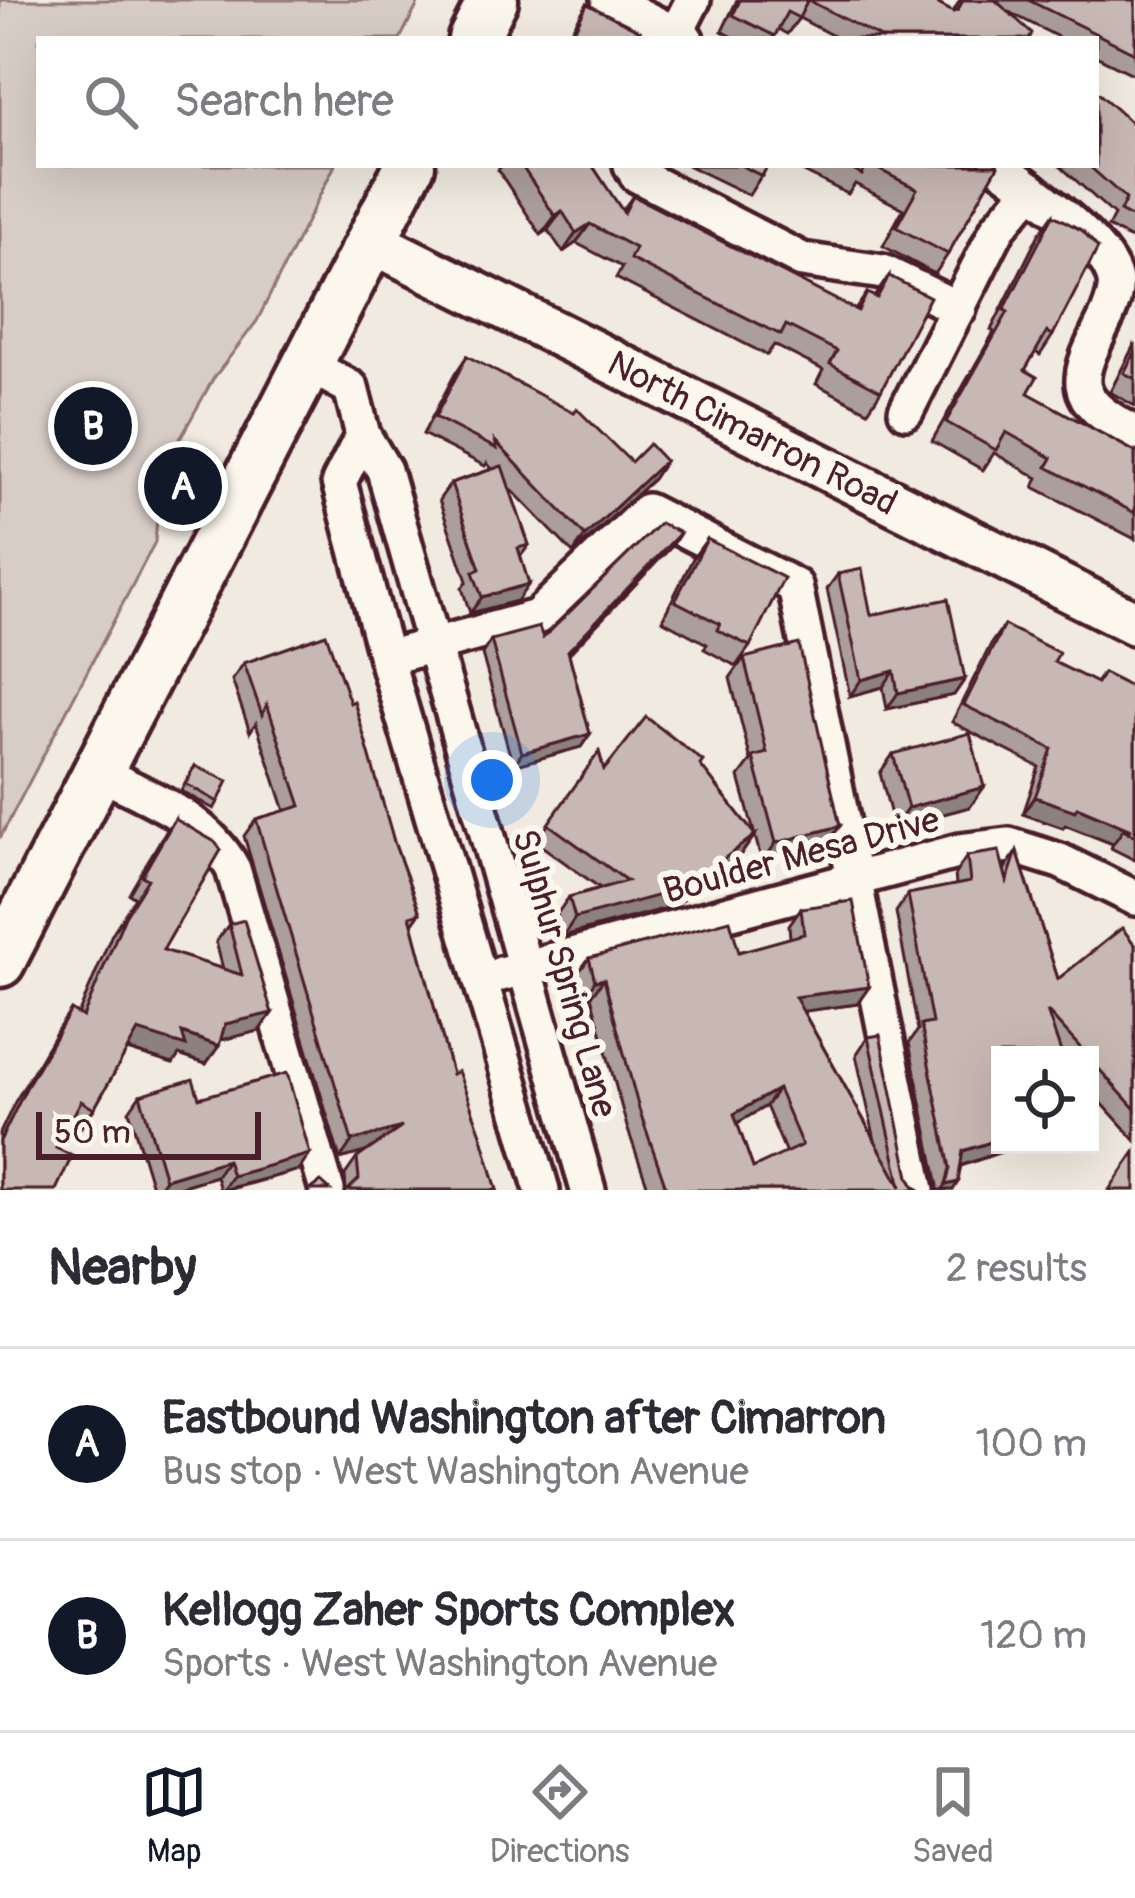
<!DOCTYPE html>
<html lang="en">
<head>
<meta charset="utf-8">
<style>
	body { margin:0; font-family:Pangolin,sans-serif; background:#f2f2f3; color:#2b2b33 }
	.controls { position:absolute; right:36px; bottom:36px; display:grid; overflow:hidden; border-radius:0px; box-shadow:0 12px 48px #0002 }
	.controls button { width:108px; height:108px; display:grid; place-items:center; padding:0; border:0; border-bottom:3px solid #e1e1e2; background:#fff; color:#2b2b33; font:60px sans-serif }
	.scale { position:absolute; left:36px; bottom:30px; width:225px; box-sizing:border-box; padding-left:12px; border:6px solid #4a1f2b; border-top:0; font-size:33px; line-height:42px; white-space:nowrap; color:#4a1f2b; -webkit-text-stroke:9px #fbf7ec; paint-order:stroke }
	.you { position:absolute; left:492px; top:780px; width:42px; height:42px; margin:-30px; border:9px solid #fff; border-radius:50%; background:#1a73e8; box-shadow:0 0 0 18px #1a73e833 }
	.badge { display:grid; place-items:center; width:78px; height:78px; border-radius:50%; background:#111827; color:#fff; font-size:39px; font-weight:700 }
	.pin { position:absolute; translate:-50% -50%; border:6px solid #fff; box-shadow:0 3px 12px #0006 }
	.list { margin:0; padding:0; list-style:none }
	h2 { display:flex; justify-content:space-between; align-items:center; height:156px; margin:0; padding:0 48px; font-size:51px }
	h2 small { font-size:39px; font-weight:400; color:#7c7c81 }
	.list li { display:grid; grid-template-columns:78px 1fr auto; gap:36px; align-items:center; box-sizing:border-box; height:192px; padding:0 48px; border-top:3px solid #e1e1e2 }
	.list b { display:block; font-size:45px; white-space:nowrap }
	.list p { margin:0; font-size:39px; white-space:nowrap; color:#7c7c81 }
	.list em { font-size:39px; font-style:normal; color:#7c7c81 }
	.icon { flex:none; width:66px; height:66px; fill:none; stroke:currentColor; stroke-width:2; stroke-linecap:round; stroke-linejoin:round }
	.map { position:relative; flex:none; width:1135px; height:1190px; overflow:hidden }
	.search { position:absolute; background:#fff; box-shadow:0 12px 48px #0002; left:36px; right:36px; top:36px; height:132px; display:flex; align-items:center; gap:30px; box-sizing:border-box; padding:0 42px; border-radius:0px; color:#7c7c81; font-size:45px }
	.sheet { height:540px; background:#fff }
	nav { display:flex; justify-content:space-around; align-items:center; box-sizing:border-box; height:168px; border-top:3px solid #e1e1e2; background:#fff; font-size:33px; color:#7c7c81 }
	nav a { display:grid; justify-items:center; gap:6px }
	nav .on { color:#111827 }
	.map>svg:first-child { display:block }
	.green { fill:#d8ccc6; stroke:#917678; stroke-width:3 }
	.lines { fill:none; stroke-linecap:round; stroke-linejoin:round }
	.minor-casing { stroke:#4a1f2b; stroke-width:42 }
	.tertiary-casing { stroke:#4a1f2b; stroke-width:51 }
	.secondary-casing { stroke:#4a1f2b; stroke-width:57 }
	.minor { stroke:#fbf7ec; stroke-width:33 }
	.tertiary { stroke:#fbf7ec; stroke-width:42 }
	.secondary { stroke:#fbf7ec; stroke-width:48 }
	.wall { fill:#ac9e9a; stroke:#4a1f2b; stroke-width:3; fill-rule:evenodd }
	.shaded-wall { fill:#8c817d; stroke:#4a1f2b; stroke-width:3 }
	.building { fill:#c8b8b3; stroke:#4a1f2b; stroke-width:3; fill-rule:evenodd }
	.labels { text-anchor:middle; stroke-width:12; stroke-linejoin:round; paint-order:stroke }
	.street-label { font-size:36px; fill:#4a1f2b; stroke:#fbf7ec }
</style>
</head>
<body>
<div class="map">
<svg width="1135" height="1190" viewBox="0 0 1135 1190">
	<rect width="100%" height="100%" fill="#f0eae0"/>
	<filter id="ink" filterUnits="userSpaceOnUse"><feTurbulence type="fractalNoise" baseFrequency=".00833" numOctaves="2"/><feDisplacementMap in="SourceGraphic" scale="24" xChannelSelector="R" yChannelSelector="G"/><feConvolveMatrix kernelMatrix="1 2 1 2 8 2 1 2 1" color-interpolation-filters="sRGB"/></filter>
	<g filter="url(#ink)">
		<!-- green -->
		<polygon class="green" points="0,0 420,0 400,39 39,39 39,165 335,165 257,321 213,379 161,473 155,542 0,838"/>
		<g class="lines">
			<!-- minor casing -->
			<g class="minor-casing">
				<g id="minor">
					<polyline points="609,0 686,39"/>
					<polyline points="673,39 693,0"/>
					<polyline points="631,165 637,175 802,260 883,272 959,309"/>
					<path d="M998,165C1028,187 1109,244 1115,281C1117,292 1111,306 1107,316C1076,379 1065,397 1135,433"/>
					<polyline points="307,364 351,388 363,435 384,470 588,1190"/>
					<polyline points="906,411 998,228 1031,189"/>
					<polyline points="363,435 339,482 386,658 542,1190"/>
					<polyline points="386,658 537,617 647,511 795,586 917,1190"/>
					<path d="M98,772C149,798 205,817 233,869L327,1190"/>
					<polyline points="501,974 960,851 1009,845 1060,861 1135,898"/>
				</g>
			</g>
			<!-- tertiary casing -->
			<g class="tertiary-casing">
				<polyline id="tertiary" points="371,241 1135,623"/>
			</g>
			<!-- secondary casing -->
			<g class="secondary-casing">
				<g id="secondary">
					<polyline points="473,39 493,0"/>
					<polyline points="0,962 410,165"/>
				</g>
			</g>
			<!-- minor -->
			<use href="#minor" class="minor"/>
			<!-- tertiary -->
			<use href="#tertiary" class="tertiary"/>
			<!-- secondary -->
			<use href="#secondary" class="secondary"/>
		</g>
		<!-- wall -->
		<g class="wall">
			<polygon points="737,0 931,0 953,12 960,0 1135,0 1135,75 1096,56 1096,39 1062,39 1007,11 1029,39 839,39 799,18 787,34 778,29 773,39 737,39 722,31"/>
			<polygon points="587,4 636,39 566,39"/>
			<polygon points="1135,126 1135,241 1108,227 1114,215 1059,165 1096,165"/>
			<polygon points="502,165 592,165 622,211 633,196 855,310 867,293 874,297 889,276 881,391 868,411 816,384 823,370 774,345 767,355 616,278 622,267 576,243 563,252 548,230 541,235 498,170"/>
			<polygon points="687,165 768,165 749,195"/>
			<polygon points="790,165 997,165 948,254 935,274 883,246 903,209 855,184 848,194"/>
			<polygon points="1053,215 1053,335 1040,355 1035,352 1025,370 1028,393 1135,452 1135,539 1034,487 1038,478 994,453 983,470 932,441 994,332 991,330 1039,234"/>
			<polygon points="1135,343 1135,406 1110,392"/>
			<polygon points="467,356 631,462 665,461 653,479 573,553 509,487 529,545 520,557 517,601 470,613 462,588 467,581 439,500 451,483 492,469 487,463 485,466 423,434 455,374"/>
			<polygon points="680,533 671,547 569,654 590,734 581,747 513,766 482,654 491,640 543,638"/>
			<polygon points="707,539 750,646 736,666 704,649 707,644 662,620 693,558"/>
			<polygon points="838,574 871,615 965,679 954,695 887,709 883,687 850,696 827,589"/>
			<polygon points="1004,625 1054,662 1096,683 1103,673 1135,689 1135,860 1111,848 1113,844 1065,825 1063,828 1023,814 1039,767 952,722 992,642"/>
			<polygon points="744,658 826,845 762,862 739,777 751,761 730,678"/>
			<polygon points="244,663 395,845 420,913 412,924 452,1074 497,1190 346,1190 345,1175 357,1158 367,1151 340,1159 244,836 256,819 285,811 256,723 250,732 232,680"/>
			<polygon points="599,752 604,770 700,765 755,835 742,853 674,906 563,936 557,914 569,897 600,888 536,842"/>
			<polygon points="893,754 984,787 970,807 894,827 880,773"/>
			<polygon points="195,766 218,802 214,809 181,791"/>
			<polygon points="175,819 163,950 223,969 216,942 229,924 272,1013 259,1031 220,1040 206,1064 179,1055 173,1064 127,1050 94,1109 81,1127 71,1121 0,1190 0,1133 15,1102 58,1029 71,1010 78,1015 112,934 135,898 129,894 162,837"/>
			<polygon points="1017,851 1058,979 1135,945 1135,1140 1090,1090 1090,1055 1000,1055 1000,1145 1021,1145 961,1166 953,1190 937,1190 938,1186 909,1043 918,1030 896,912 908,894 956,885 955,874 967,856 1004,870"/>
			<path d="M801,908L869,987L857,1004L803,1011L875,1140L856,1055L868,1037L909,1177L914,1187L920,1190H649L627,1127L591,996L583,998L576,976L589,958L739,952L790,938L789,925ZM766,1106L786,1153L753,1168L737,1123Z"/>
			<polygon points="140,1095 199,1098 299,1170 227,1190 220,1190 216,1176 169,1190 153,1190 129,1111"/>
		</g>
		<!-- shaded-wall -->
		<g class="shaded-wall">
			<polygon points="562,211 548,230 541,235 555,216"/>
			<polygon points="590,224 576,243 563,252 576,233"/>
			<polygon points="665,461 653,479 573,553 585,536"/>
			<polygon points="680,533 671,547 558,664 568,651"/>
			<polygon points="529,584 517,601 470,613 482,597"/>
			<polygon points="894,671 883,687 850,696 861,680"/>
			<polygon points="965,679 954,695 887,709 898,693"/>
			<polygon points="590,734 581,747 513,766 522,753"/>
			<polygon points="984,787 970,807 894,827 908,808"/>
			<polygon points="1035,797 1077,807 1131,830 1123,830 1113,844 1065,825 1063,828 1023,814"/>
			<polygon points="840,826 826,845 762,862 776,843"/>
			<polygon points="755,835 742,853 674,906 563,936 575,918"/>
			<polygon points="604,979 591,996 583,998 595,981"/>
			<polygon points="869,987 857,1004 783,1014 795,997"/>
			<polygon points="272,1013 259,1031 213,1042 225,1024"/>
			<polygon points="138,1031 182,1033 219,1046 206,1064 179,1055 173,1064 125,1049"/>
			<polygon points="778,1089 766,1106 722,1132 734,1114"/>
			<polygon points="402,1127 390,1145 340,1159 352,1141"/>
			<polygon points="1000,1139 1000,1145 1021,1145 951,1169 963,1151"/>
			<polygon points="310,1154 299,1170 222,1190 232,1176"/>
			<polygon points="227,1160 216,1176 169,1190 157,1190 165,1179"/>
			<polygon points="958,1182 953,1190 942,1190 946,1185"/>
		</g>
		<!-- building -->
		<g class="building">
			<polygon points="740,0 931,0 953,12 958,10 963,0 995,0 1032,33 1029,39 883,39 808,0 799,18 787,12 775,36 733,15"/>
			<polygon points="1028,0 1135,0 1135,53"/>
			<polygon points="587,4 640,31 636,39 570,39"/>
			<polygon points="1096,91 1135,126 1135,219 1120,211 1126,199 1088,165 1096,165"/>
			<polygon points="521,165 592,165 624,213 633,196 858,311 867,293 877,298 889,276 930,297 881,391 830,364 837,351 786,325 781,335 630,259 635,248 590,224 576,233 562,211 555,216"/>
			<polygon points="740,165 768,165 762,176"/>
			<polygon points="843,165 867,165 862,175"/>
			<polygon points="870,165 997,165 998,166 948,254 896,227 917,189"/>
			<polygon points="1053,215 1083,231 1098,248 1053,335 1047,332 1025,370 1037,377 1028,393 1135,452 1135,513 1047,467 1052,458 1006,432 996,450 946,422 1008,312 1004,310"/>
			<polygon points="1135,351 1135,379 1124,373"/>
			<polygon points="467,356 574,413 577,409 631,462 649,444 665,461 585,536 495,441 497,449 435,417"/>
			<polygon points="502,466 529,545 518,548 529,584 482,597 473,572 480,569 451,483"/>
			<polygon points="660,523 680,533 568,651 590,734 522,753 491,640 539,627 543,638"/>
			<polygon points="707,539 784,578 750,646 717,630 720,624 675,601"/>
			<polygon points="862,569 871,615 948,599 965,679 898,693 894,671 861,680 838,574"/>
			<polygon points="1004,625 1059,653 1054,662 1097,683 1103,673 1135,689 1135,836 1123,830 1131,830 1077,807 1075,811 1035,797 1052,749 964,705"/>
			<polygon points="326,634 350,703 354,701 395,845 420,913 410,916 452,1074 458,1071 481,1134 497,1190 348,1190 359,1179 357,1158 402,1127 352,1141 256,819 301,806 267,704 262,715 244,663"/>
			<polygon points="799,644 840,826 776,843 753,757 767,753 744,658"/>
			<polygon points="646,717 703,761 700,765 755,835 686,888 575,918 569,897 627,881 548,824 599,752 604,770"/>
			<polygon points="970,733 984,787 908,808 893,754"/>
			<polygon points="195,766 228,781 218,802 186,784"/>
			<polygon points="175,819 215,842 221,850 163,950 242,975 229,924 244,920 272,1013 225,1024 219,1046 182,1033 186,1046 138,1031 94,1109 81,1101 56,1148 72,1156 56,1190 0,1190 0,1141 28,1084 71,1010 83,1017 125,916 148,879 142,876"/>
			<polygon points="999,851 1007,881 1017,851 1058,979 1122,928 1135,945 1135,1109 1090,1059 1090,1055 1087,1055 1047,1011 1062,1055 1000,1055 1000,1139 963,1151 958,1182 946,1185 950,1168 921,1025 932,1023 908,894 970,882 967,856"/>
			<path d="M853,901L869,987L795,997L901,1187L868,1037L880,1035L909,1177L914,1187L920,1190H667L639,1109L604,979L595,981L589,958L730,920L739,952L804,934L801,908ZM778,1089L802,1145L753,1168L734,1114Z"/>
			<polygon points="287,1073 310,1154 232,1176 227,1160 165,1179 140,1095 193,1079 199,1098"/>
			<polygon points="1135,1152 1135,1190 1109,1190"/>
			<polygon points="321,1182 330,1190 310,1190"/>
		</g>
	</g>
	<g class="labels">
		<!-- street labels -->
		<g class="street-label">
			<text transform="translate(753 432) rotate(27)" y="13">North Cimarron Road</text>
			<text transform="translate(801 854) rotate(-15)" y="13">Boulder Mesa Drive</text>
			<text transform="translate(566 973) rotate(74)" y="13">Sulphur Spring Lane</text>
		</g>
	</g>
</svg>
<div class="controls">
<button><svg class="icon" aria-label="locate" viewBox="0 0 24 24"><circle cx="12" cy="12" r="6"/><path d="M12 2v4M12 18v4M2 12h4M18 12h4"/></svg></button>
</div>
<div class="scale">50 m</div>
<div class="you"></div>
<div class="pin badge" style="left:183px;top:486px">A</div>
<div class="pin badge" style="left:93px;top:426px">B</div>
<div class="search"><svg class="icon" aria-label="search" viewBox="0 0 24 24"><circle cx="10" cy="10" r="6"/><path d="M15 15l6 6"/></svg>Search here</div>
</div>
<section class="sheet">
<h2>Nearby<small>2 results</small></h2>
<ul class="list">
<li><span class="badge">A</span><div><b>Eastbound Washington after Cimarron</b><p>Bus stop · West Washington Avenue</p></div><em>100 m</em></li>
<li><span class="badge">B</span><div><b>Kellogg Zaher Sports Complex</b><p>Sports · West Washington Avenue</p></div><em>120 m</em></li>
</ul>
</section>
<nav>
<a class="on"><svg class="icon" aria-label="map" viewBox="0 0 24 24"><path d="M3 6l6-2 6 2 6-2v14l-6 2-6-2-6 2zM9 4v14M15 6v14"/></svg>Map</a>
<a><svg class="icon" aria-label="directions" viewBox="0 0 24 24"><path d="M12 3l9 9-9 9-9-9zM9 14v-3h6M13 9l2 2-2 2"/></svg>Directions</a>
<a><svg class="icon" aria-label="saved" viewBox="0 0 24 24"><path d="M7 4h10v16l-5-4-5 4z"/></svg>Saved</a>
</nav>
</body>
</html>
